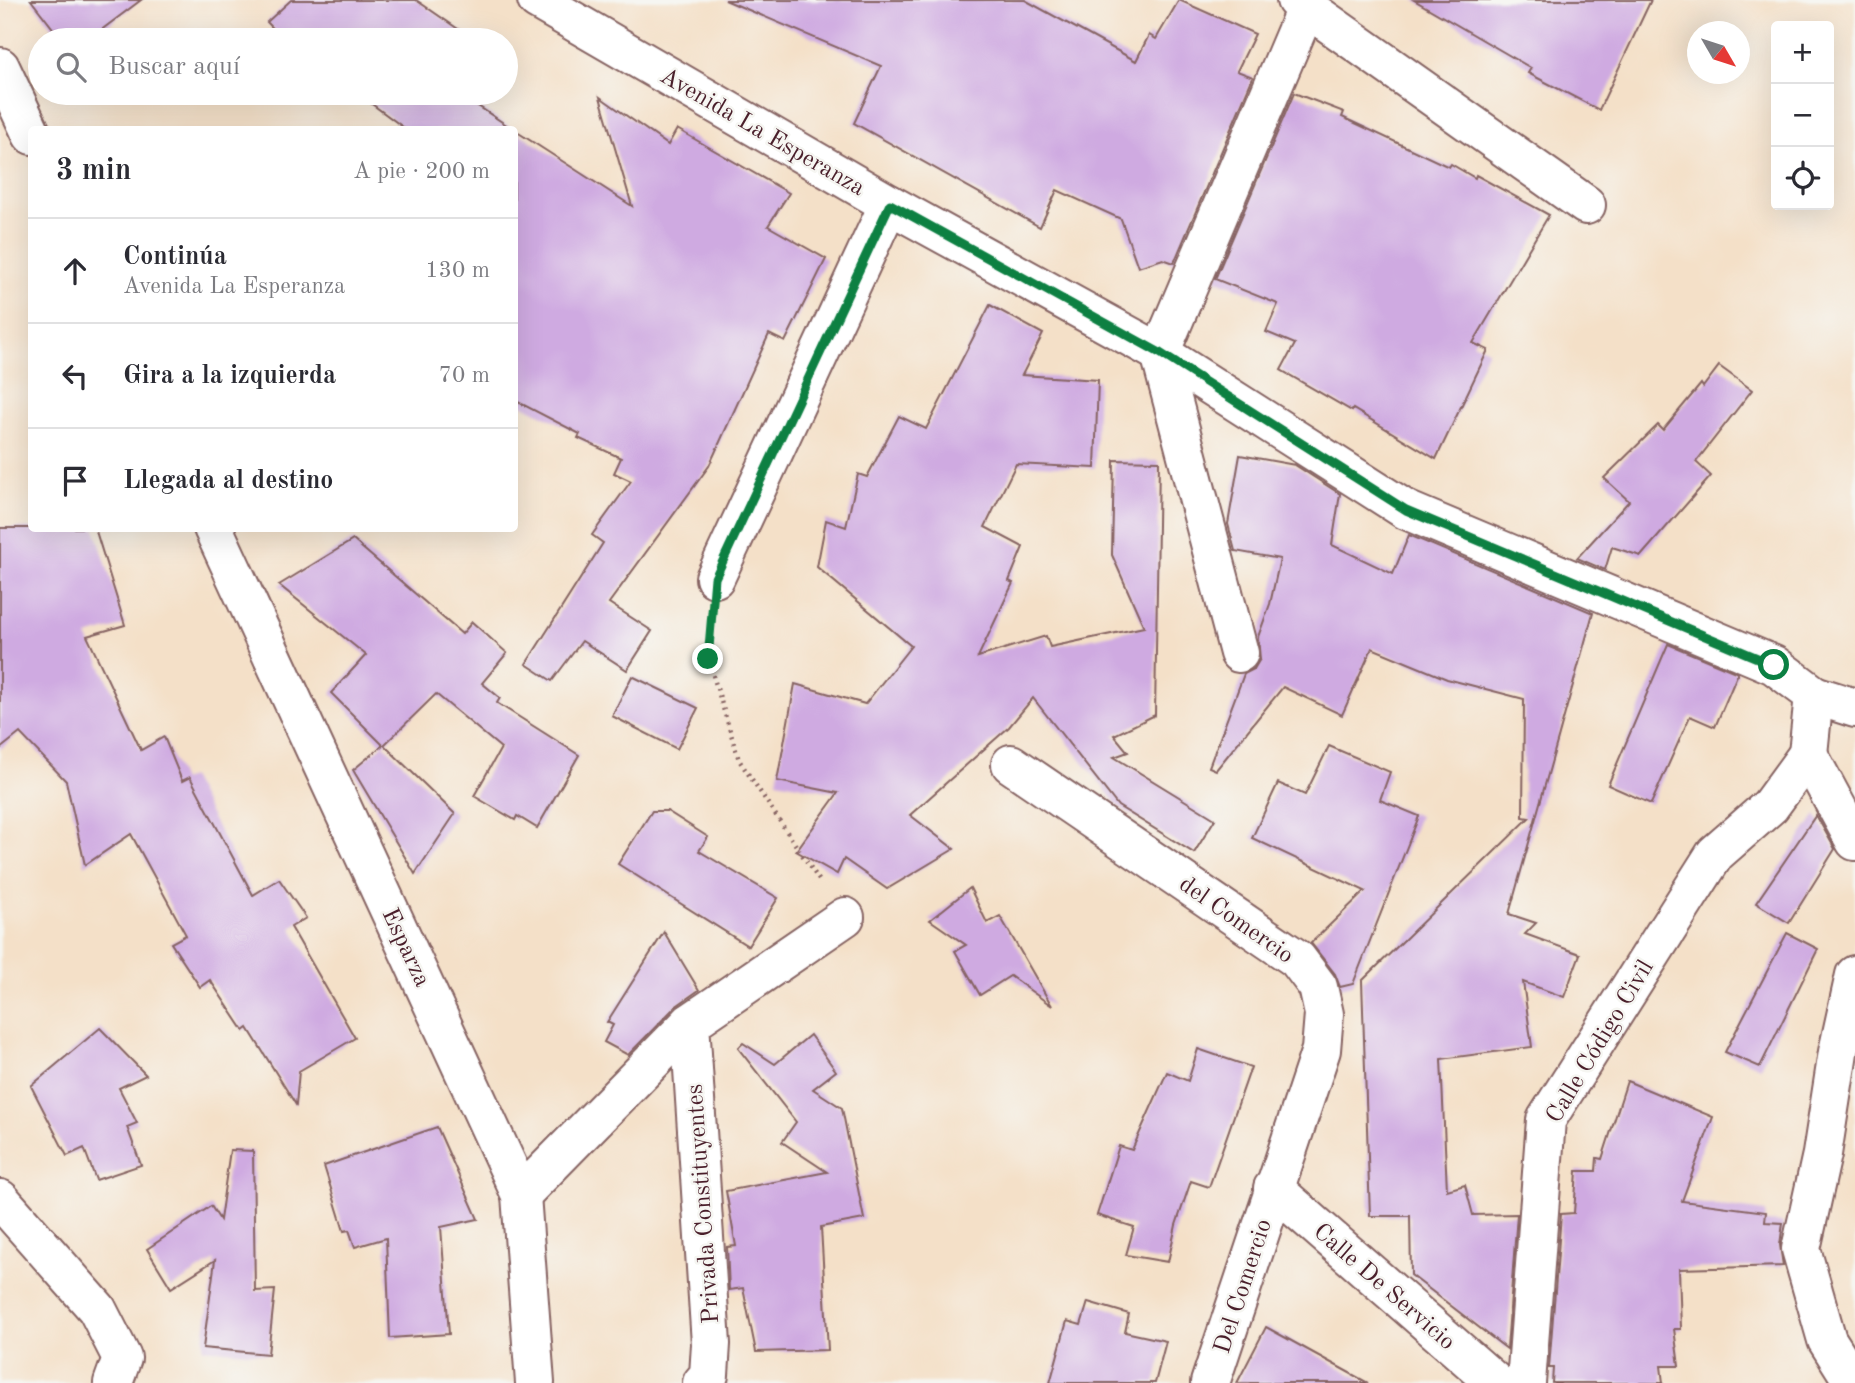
<!DOCTYPE html>
<html lang="es">
<head>
<meta charset="utf-8">
<style>
	body { margin:0; font-family:"Old Standard TT",serif; background:#f7f7f7; color:#2b2b33 }
	.controls { position:absolute; right:21px; top:21px; display:grid; overflow:hidden; border-radius:7px; box-shadow:0 7px 28px #0002 }
	.controls button { width:63px; height:63px; display:grid; place-items:center; padding:0; border:0; border-bottom:2px solid #e1e1e2; background:#fff; color:#2b2b33; font:35px sans-serif }
	.compass { position:absolute; left:1687px; top:21px; width:63px; height:63px; border-radius:50%; background:#fff; box-shadow:0 7px 28px #0002; rotate:129deg }
	.stop { position:absolute; width:21px; height:21px; margin:-16px; border:5px solid #0b8043; border-radius:50%; background:#fff }
	.stop.end { background:#0b8043; border-color:#fff; box-shadow:0 2px 7px #0008 }
	.list { margin:0; padding:0; list-style:none }
	h2 { display:flex; justify-content:space-between; align-items:center; height:91px; margin:0; padding:0 28px; font-size:30px }
	h2 small { font-size:23px; font-weight:400; color:#7c7c81 }
	.list li { display:grid; grid-template-columns:46px 1fr auto; gap:21px; align-items:center; box-sizing:border-box; height:105px; padding:0 28px; border-top:2px solid #e1e1e2 }
	.list b { display:block; font-size:26px; white-space:nowrap }
	.list p { margin:0; font-size:23px; white-space:nowrap; color:#7c7c81 }
	.list em { font-size:23px; font-style:normal; color:#7c7c81 }
	.icon { flex:none; width:38px; height:38px; fill:none; stroke:currentColor; stroke-width:2; stroke-linecap:round; stroke-linejoin:round }
	.map { position:relative; flex:none; width:1855px; height:1383px; overflow:hidden }
	.search { position:absolute; background:#fff; box-shadow:0 7px 28px #0002; left:28px; top:28px; width:490px; height:77px; display:flex; align-items:center; gap:18px; box-sizing:border-box; padding:0 24px; border-radius:38px; color:#7c7c81; font-size:26px }
	.panel { position:absolute; background:#fff; box-shadow:0 7px 28px #0002; left:28px; top:126px; width:490px; height:406px; border-radius:7px }
	.map>svg:first-child { display:block }
	.building { fill:#cfaae1 }
	.lines { fill:none; stroke-linecap:round; stroke-linejoin:round }
	.street-casing { stroke:#866362; stroke-width:42 }
	.secondary-casing { stroke:#866362; stroke-width:42 }
	.path { stroke:#866362; stroke-width:4.5; stroke-dasharray:2 5; stroke-linecap:butt }
	.street { stroke:#fff; stroke-width:38 }
	.secondary { stroke:#fff; stroke-width:38 }
	.route { stroke:#0b8043; stroke-width:9 }
	.labels { text-anchor:middle; stroke-width:5; stroke-linejoin:round; paint-order:stroke }
	.street-label { font-size:24px; fill:#4a1f2b; stroke:#f6f6f2 }
</style>
</head>
<body>
<div class="map">
<svg width="1855" height="1383" viewBox="0 0 1855 1383">
	<rect width="100%" height="100%" fill="#f6f6f2"/>
	<filter id="ink" filterUnits="userSpaceOnUse"><feTurbulence type="fractalNoise" baseFrequency=".0143" numOctaves="2"/><feDisplacementMap in="SourceGraphic" scale="14" xChannelSelector="R" yChannelSelector="G"/><feConvolveMatrix kernelMatrix="1 2 1 2 8 2 1 2 1" color-interpolation-filters="sRGB"/></filter>
	<filter id="wash" filterUnits="userSpaceOnUse"><feTurbulence type="fractalNoise" baseFrequency=".00686" numOctaves="4" result="noise"/><feDisplacementMap in="SourceGraphic" scale="28" xChannelSelector="R" yChannelSelector="G"/><feGaussianBlur stdDeviation="1.57" result="paint"/><feColorMatrix in="noise" values="0 0 0 0 0 0 0 0 0 0 0 0 0 0 0 0 0 1.4 0 .05"/><feComposite in="paint" operator="in"/></filter>
	<g filter="url(#wash)">
		<rect width="100%" height="100%" fill="#f4e0c8"/>
		<g id="blocks">
			<!-- building -->
			<g class="building">
				<polygon points="31,0 141,0 88,40 62,40"/>
				<polygon points="291,0 416,0 474,40 284,40 267,22"/>
				<polygon points="725,0 1025,0 1136,61 1149,35 1156,39 1179,0 1255,34 1237,71 1253,77 1174,263 1163,259 1138,267 1121,219 1057,190 1040,227 854,123 881,66"/>
				<polygon points="1414,0 1651,0 1599,110 1528,73 1531,68"/>
				<polygon points="357,93 466,93 463,96 514,130 407,130"/>
				<polygon points="1294,93 1344,112 1342,117 1449,167 1451,164 1475,178 1476,175 1549,215 1473,343 1488,350 1436,459 1353,409 1352,411 1281,370 1295,344 1266,332 1278,304 1215,279"/>
				<polygon points="600,97 668,145 677,129 789,193 768,226 826,259 785,342 769,334 709,466 609,603 652,631 627,670 582,641 552,681 526,664 603,543 592,535 631,481 614,473 621,458 578,438 580,434 514,400 514,130 632,206"/>
				<polygon points="990,305 1043,334 1022,375 1098,380 1095,468 1016,464 985,527 1023,547 1009,581 1013,583 978,657 1046,636 1050,647 1144,627 1112,555 1114,460 1159,461 1155,715 1114,735 1128,752 1114,757 1215,819 1194,853 1118,806 1033,698 1009,727 910,815 954,849 887,889 844,859 837,874 796,851 838,793 777,781 795,684 865,704 911,646 817,567 826,520 846,527 858,474 867,477 899,416 926,429"/>
				<polygon points="1719,366 1752,390 1696,462 1711,476 1641,556 1612,547 1605,570 1577,558 1629,501 1604,478 1658,425 1663,430 1701,384 1703,387"/>
				<polygon points="1240,455 1295,465 1340,494 1332,545 1393,574 1409,535 1593,613 1509,914 1536,923 1525,934 1580,954 1564,997 1523,982 1532,1047 1441,1059 1447,1190 1465,1185 1473,1215 1517,1214 1507,1349 1411,1275 1410,1216 1370,1216 1362,981 1529,818 1523,817 1524,699 1447,679 1372,648 1342,715 1283,687 1216,770 1209,767 1244,674 1254,669 1260,659 1258,637 1270,604 1280,559 1235,551 1228,524"/>
				<polygon points="0,528 95,528 125,625 87,636 141,750 164,737 182,781 190,777 253,895 279,879 306,918 291,927 355,1038 299,1071 296,1105 248,1028 244,1031 210,980 200,987 171,943 186,935 131,834 85,865 66,781 20,733 0,749"/>
				<polygon points="353,540 462,634 472,622 507,653 482,683 500,698 497,703 579,755 537,828 517,816 515,820 474,796 501,748 436,694 384,745 455,814 415,874 353,770 383,745 331,693 366,655 279,585"/>
				<polygon points="1668,644 1738,673 1715,727 1690,716 1651,804 1608,785"/>
				<polygon points="632,676 698,708 677,749 612,716"/>
				<polygon points="1329,746 1390,772 1380,800 1419,816 1353,984 1340,987 1335,974 1311,943 1365,891 1252,838 1278,783 1305,795"/>
				<polygon points="652,811 667,811 708,837 699,851 778,898 748,946 618,864"/>
				<polygon points="1816,815 1835,849 1789,923 1756,903"/>
				<polygon points="970,888 987,923 1000,916 1052,1006 1010,976 980,995 955,951 966,945 930,920"/>
				<polygon points="664,932 699,990 675,1007 628,1055 604,1042 613,1025 607,1022"/>
				<polygon points="1787,933 1818,949 1760,1067 1725,1052"/>
				<polygon points="100,1028 146,1075 119,1088 137,1123 127,1127 141,1165 96,1180 84,1148 67,1156 31,1086"/>
				<polygon points="810,1035 836,1071 813,1089 842,1108 864,1219 821,1227 828,1350 756,1352 743,1288 729,1290 727,1247 736,1246 726,1191 827,1172 782,1142 796,1122 738,1048 743,1043 775,1064"/>
				<polygon points="1198,1049 1251,1067 1209,1187 1191,1181 1176,1225 1168,1262 1126,1255 1134,1227 1097,1215 1119,1146 1132,1150 1167,1072 1188,1081"/>
				<polygon points="1627,1081 1713,1117 1682,1201 1766,1212 1765,1222 1783,1223 1780,1245 1783,1266 1679,1269 1681,1329 1674,1329 1679,1366 1661,1366 1663,1383 1552,1383 1553,1368 1549,1368 1561,1214 1574,1213 1577,1171 1596,1171 1597,1158 1602,1159"/>
				<polygon points="437,1127 478,1219 441,1227 449,1334 390,1338 386,1238 355,1247 349,1230 344,1231 324,1166"/>
				<polygon points="230,1150 253,1151 255,1291 275,1290 268,1354 203,1348 215,1260 171,1288 147,1249 211,1206 220,1220"/>
				<polygon points="1088,1302 1129,1314 1125,1332 1166,1341 1155,1383 1050,1383 1067,1321 1081,1325"/>
				<polygon points="1266,1327 1368,1383 1237,1383"/>
			</g>
		</g>
	</g>
	<g filter="url(#ink)">
		<use href="#blocks" fill-opacity="0" stroke="#866362" stroke-width="2"/>
		<g class="lines">
			<!-- street casing -->
			<g class="street-casing">
				<g id="street">
					<polyline points="1296,0 1586,205"/>
					<polyline points="715,578 889,204"/>
					<polyline points="1239,653 1160,353 1307,6"/>
					<polyline points="1814,695 1855,708"/>
					<polyline points="1011,764 1297,959 1318,987 1324,1014 1321,1050 1210,1383"/>
					<polyline points="690,1023 711,1344 709,1375 702,1383"/>
					<polyline points="1273,1188 1496,1383"/>
					<polyline points="521,1195 690,1023 845,917"/>
					<polyline points="0,1199 97,1309 122,1358 113,1383"/>
					<polyline points="1526,1383 1546,1120 1715,854 1770,806 1808,754 1855,841"/>
					<polyline points="1854,1383 1827,1340 1801,1249 1822,1154 1838,1052 1855,975"/>
				</g>
			</g>
			<!-- secondary casing -->
			<g class="secondary-casing">
				<g id="secondary">
					<polyline points="537,0 889,204 1160,353 1406,510 1774,665 1814,695 1808,754"/>
					<polyline points="0,67 32,135"/>
					<polyline points="213,528 521,1195 535,1383"/>
				</g>
			</g>
			<!-- path -->
			<polyline class="path" points="711,620 708,659 739,760 819,880"/>
			<!-- street -->
			<use href="#street" class="street"/>
			<!-- secondary -->
			<use href="#secondary" class="secondary"/>
		</g>
	</g>
	<g class="lines" filter="url(#ink)">
		<!-- route -->
		<polyline class="route" points="708,659 715,578 890,204 1160,353 1406,510 1774,665"/>
	</g>
	<g class="labels">
		<!-- street labels -->
		<g class="street-label">
			<text transform="translate(763 131) rotate(30)" y="8">Avenida La Esperanza</text>
			<text transform="translate(1237 919) rotate(35)" y="8">del Comercio</text>
			<text transform="translate(407 947) rotate(65)" y="8">Esparza</text>
			<text transform="translate(1599 1041) rotate(-59)" y="8">Calle Código Civil</text>
			<text transform="translate(702 1204) rotate(-94)" y="8">Privada Constituyentes</text>
			<text transform="translate(1242 1286) rotate(-72)" y="8">Del Comercio</text>
			<text transform="translate(1385 1286) rotate(41)" y="8">Calle De Servicio</text>
		</g>
	</g>
</svg>
<div class="controls">
<button>+</button>
<button>−</button>
<button><svg class="icon" aria-label="locate" viewBox="0 0 24 24"><circle cx="12" cy="12" r="6"/><path d="M12 2v4M12 18v4M2 12h4M18 12h4"/></svg></button>
</div>
<svg class="compass" viewBox="-18 -18 36 36"><path d="M0-13l5 13h-10z" fill="#e53935"/><path d="M0 13l5-13h-10z" fill="#7c7c81"/></svg>
<div class="stop" style="left:1774px;top:665px"></div>
<div class="stop end" style="left:708px;top:659px"></div>
<div class="search"><svg class="icon" aria-label="search" viewBox="0 0 24 24"><circle cx="10" cy="10" r="6"/><path d="M15 15l6 6"/></svg>Buscar aquí</div>
<section class="panel">
<h2>3 min<small>A pie · 200 m</small></h2>
<ul class="list">
<li><svg class="icon" aria-label="ahead" viewBox="0 0 24 24"><path d="M12 20V5M6 11l6-6 6 6"/></svg><div><b>Continúa</b><p>Avenida La Esperanza</p></div><em>130 m</em></li>
<li><svg class="icon" aria-label="left" viewBox="0 0 24 24"><path d="M17 20v-9H6M10 6l-5 5 5 5"/></svg><div><b>Gira a la izquierda</b></div><em>70 m</em></li>
<li><svg class="icon" aria-label="arrive" viewBox="0 0 24 24"><path d="M6 21V4h12l-3 4 3 4H6"/></svg><div><b>Llegada al destino</b></div></li>
</ul>
</section>
</div>
</body>
</html>
